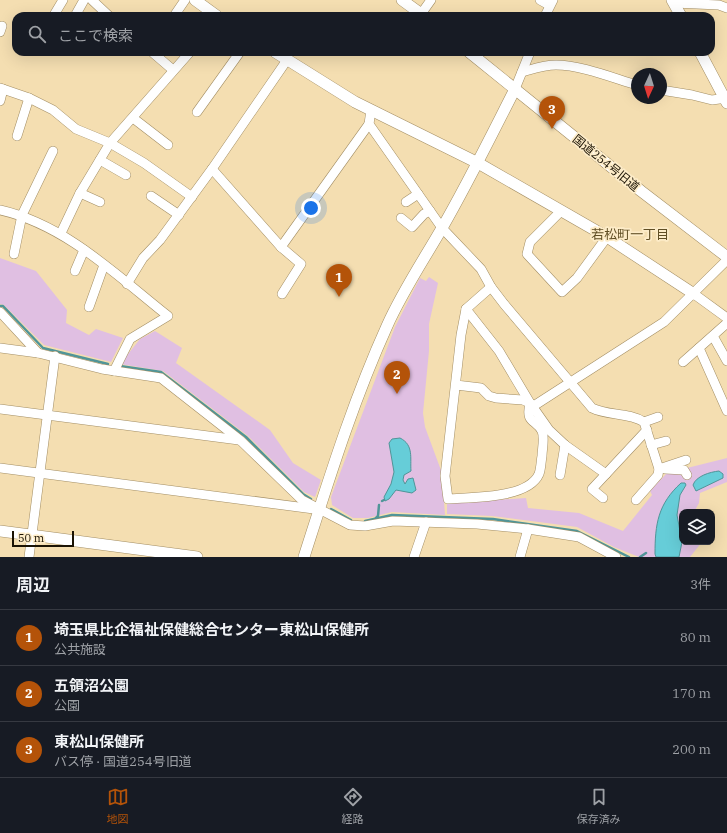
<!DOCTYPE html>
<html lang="ja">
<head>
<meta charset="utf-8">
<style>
	body { margin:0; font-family:"IBM Plex Serif","Noto Sans JP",serif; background:#20242c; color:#f1f3f6 }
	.controls { position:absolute; right:12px; bottom:12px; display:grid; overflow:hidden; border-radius:8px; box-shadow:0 4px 16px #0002 }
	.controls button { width:36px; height:36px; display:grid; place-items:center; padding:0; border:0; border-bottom:1px solid #363941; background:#171b24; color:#f1f3f6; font:20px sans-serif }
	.compass { position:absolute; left:631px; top:68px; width:36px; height:36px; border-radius:50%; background:#171b24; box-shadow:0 4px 16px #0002; rotate:184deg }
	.scale { position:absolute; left:12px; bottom:10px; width:62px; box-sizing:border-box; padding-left:4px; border:2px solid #1b1304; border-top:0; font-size:11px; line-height:14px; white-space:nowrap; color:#1b1304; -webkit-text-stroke:3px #fdecc8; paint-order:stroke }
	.you { position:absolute; left:311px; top:208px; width:14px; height:14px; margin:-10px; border:3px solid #fff; border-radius:50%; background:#1a73e8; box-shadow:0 0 0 6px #1a73e833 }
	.badge { display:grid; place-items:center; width:26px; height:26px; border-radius:50%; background:#b45309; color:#fff; font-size:13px; font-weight:700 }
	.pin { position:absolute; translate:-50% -33px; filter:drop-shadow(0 1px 2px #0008) }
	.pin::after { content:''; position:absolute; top:21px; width:14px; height:12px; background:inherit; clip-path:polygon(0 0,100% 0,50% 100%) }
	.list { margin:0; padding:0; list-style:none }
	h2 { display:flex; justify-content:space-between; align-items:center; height:52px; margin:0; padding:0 16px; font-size:17px }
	h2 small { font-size:13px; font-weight:400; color:#9ea1a6 }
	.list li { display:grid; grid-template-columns:26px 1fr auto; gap:12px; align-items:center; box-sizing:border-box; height:56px; padding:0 16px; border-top:1px solid #363941 }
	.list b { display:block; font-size:15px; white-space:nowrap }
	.list p { margin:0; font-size:13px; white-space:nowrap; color:#9ea1a6 }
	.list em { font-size:13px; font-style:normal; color:#9ea1a6 }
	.icon { flex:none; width:22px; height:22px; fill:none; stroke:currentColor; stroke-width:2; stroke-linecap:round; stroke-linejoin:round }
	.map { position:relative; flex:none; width:727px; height:557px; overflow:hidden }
	.search { position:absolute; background:#171b24; box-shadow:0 4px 16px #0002; left:12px; right:12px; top:12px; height:44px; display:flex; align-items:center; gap:10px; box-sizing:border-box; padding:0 14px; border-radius:12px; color:#9ea1a6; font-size:15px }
	.sheet { height:220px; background:#171b24 }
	nav { display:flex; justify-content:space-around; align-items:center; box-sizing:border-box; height:56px; border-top:1px solid #363941; background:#171b24; font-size:11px; color:#9ea1a6 }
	nav a { display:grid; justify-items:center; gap:2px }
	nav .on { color:#b45309 }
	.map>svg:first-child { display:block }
	.green { fill:#e0bfe2 }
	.water { fill:#66cdd8; stroke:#509598 }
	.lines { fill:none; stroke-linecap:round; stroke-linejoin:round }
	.stream { stroke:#509598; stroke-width:2.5 }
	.minor-casing { stroke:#a38e64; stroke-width:10 }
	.tertiary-casing { stroke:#a38e64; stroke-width:12 }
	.minor { stroke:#fff; stroke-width:9 }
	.tertiary { stroke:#fff; stroke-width:11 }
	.labels { text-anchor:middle; stroke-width:3.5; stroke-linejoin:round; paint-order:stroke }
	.street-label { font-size:12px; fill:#1b1304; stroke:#fdecc8 }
	.neighbourhood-label { font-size:13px; fill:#604e24; stroke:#fdecc8 }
</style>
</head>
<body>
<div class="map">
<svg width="727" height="557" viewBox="0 0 727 557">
	<rect width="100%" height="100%" fill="#f4deb1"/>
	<!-- green -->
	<g class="green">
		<polygon points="0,258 36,271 67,310 66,323 89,335 96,329 123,338 111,362 44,345 4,305 0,304"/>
		<polygon points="429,277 438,283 429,324 429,351 423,413 425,427 442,473 445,515 392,512 368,518 353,518 332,505 331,497 395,327 420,278 426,281"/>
		<polygon points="155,331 182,348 176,363 270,430 293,463 321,480 315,497 304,492 248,436 163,371 120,364 140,339"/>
		<polygon points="727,458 727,482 700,493 699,503 694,512 682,512 682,542 702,542 690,557 639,557 614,547 577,527 492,516 447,514 447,503 526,498 528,508 579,513 623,531 652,495 650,491 667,473"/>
	</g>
	<!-- water -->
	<g class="water">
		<path d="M400,438C414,445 410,458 411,471L404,475L403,480L405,484L408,479L413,478L416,490L412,493L396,490L389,499L385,501L384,497L391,484L394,472L389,443L392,439Z"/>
		<path d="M719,471L723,474V478L696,491L693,485C696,476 710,472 719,471Z"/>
		<path d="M681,483H685L686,485L680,495L677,515L682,542L679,557H656L655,554C655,524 658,504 681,483Z"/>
	</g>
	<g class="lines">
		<!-- stream -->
		<g class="stream">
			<polyline points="0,306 3,306 43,348 108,364"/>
			<polyline points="120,366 161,372 246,437 303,494 311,499"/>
			<polyline points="382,501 384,500"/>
			<polyline points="331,509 351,520"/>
			<polyline points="376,518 378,516 379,505"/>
			<polyline points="365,521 392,515 493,519 577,531 629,557"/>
			<polyline points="640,557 646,553"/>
		</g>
		<!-- minor casing -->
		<g class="minor-casing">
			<g id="minor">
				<polyline points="92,0 109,16"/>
				<polyline points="540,0 549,5"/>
				<polyline points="674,3 719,5 727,8"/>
				<polyline points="421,14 431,0"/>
				<polyline points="54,15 63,0"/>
				<polyline points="75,16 84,0"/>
				<polyline points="174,16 185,0"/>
				<polyline points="545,16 553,0"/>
				<polyline points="0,32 2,26"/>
				<polyline points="152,52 173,70"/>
				<path d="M522,72C533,69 544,65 556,65C581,65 613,78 637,85"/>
				<polyline points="0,88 29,98 53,110 76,129 110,143 144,163 192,197"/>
				<polyline points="515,89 530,52"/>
				<polyline points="661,90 692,95 712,100 727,98"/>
				<polyline points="0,101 3,89"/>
				<path d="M371,110L369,124L442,228L481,269L491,287L504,304L592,408C608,416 628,412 644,422L659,469L658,475L636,500"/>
				<polyline points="197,112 240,52"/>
				<polyline points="133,118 168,145"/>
				<polyline points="17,136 29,98"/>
				<polyline points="100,160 126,175"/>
				<polyline points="212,169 281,247 301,264 282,294"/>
				<polyline points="80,193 100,202"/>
				<polyline points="151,196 179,215"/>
				<polyline points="406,202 418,194"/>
				<path d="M0,210C66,225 116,275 168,316L130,339L114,371"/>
				<polyline points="561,211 530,242 527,254 562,292 577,278 607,237"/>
				<polyline points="401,218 412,227 424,214 430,211"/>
				<polyline points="61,233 80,193 110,143 190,52"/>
				<polyline points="281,247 369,124"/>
				<polyline points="14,254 22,215 53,151"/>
				<polyline points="75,271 84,250"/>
				<polyline points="127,284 143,258 160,240 212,169 287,60"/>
				<polyline points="694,294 727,318"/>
				<polyline points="89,307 104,265"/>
				<polyline points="466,309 499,351 530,403 549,430 565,445 606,474"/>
				<polyline points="0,312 38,353"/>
				<polyline points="713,336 727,361"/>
				<polyline points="0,348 38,353 102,369 161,378 240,440 302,500 350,525 365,526 393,521 477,524 528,529 579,537 616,557"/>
				<polyline points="699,348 727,411"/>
				<polyline points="683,362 727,323"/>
				<path d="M456,385L481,388L489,396L496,398L523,400L530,403C525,424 536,419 542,431C545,438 542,449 542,456C541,461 541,469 539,474C528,499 471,497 448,499L445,476L461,335L466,309L491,287"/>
				<polyline points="532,407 664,322 727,260"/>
				<polyline points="0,409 239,440"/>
				<polyline points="644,422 658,417"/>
				<polyline points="651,445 666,441"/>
				<polyline points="0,468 314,509"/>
				<polyline points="659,469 686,460"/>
				<polyline points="665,469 684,470 687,475"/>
				<polyline points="560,475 565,445"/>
				<polyline points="603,498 592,489 647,430"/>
				<polyline points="29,557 55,356"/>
				<polyline points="414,557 426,522"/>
				<polyline points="520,557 528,529"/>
			</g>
		</g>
		<!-- tertiary casing -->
		<g class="tertiary-casing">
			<g id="tertiary">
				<polyline points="195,0 217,16"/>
				<polyline points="402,0 424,16"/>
				<polyline points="672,0 681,16"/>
				<polyline points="275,52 355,102 478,163 607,237 694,294"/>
				<polyline points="469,52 641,191 727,257"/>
				<polyline points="700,52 727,103"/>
				<polyline points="0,531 197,557"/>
				<path d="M304,557C329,479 353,401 387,326C402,292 423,261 442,228C468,183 491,136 515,89"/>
			</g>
		</g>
		<!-- minor -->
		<use href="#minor" class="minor"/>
		<!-- tertiary -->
		<use href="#tertiary" class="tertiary"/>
	</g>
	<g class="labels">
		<!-- street labels -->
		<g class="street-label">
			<text transform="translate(606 163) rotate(39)" y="4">国道254号旧道</text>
		</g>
		<!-- neighbourhood labels -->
		<g class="neighbourhood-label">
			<text x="630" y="239">若松町一丁目</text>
		</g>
	</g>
</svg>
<div class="controls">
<button><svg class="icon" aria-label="layers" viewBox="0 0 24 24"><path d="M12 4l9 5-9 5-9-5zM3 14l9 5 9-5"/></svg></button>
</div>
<svg class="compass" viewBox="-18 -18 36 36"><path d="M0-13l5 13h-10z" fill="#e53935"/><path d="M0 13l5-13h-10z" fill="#9ea1a6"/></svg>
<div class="scale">50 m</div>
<div class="you"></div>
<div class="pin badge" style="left:339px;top:297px">1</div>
<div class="pin badge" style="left:397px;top:394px">2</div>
<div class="pin badge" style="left:552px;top:129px">3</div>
<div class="search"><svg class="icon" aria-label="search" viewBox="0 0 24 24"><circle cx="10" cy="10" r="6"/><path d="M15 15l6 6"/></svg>ここで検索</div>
</div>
<section class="sheet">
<h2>周辺<small>3件</small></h2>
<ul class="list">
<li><span class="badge">1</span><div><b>埼玉県比企福祉保健総合センター東松山保健所</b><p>公共施設</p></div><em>80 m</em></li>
<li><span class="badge">2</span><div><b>五領沼公園</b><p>公園</p></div><em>170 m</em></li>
<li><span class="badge">3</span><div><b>東松山保健所</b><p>バス停 · 国道254号旧道</p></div><em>200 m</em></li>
</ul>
</section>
<nav>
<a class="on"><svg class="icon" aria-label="map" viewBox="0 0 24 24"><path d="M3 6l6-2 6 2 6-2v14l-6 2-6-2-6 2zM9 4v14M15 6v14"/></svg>地図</a>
<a><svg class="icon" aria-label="directions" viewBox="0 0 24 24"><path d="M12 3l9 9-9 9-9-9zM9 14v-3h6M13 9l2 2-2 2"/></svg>経路</a>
<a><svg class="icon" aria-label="saved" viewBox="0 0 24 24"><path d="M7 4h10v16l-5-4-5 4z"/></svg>保存済み</a>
</nav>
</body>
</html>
